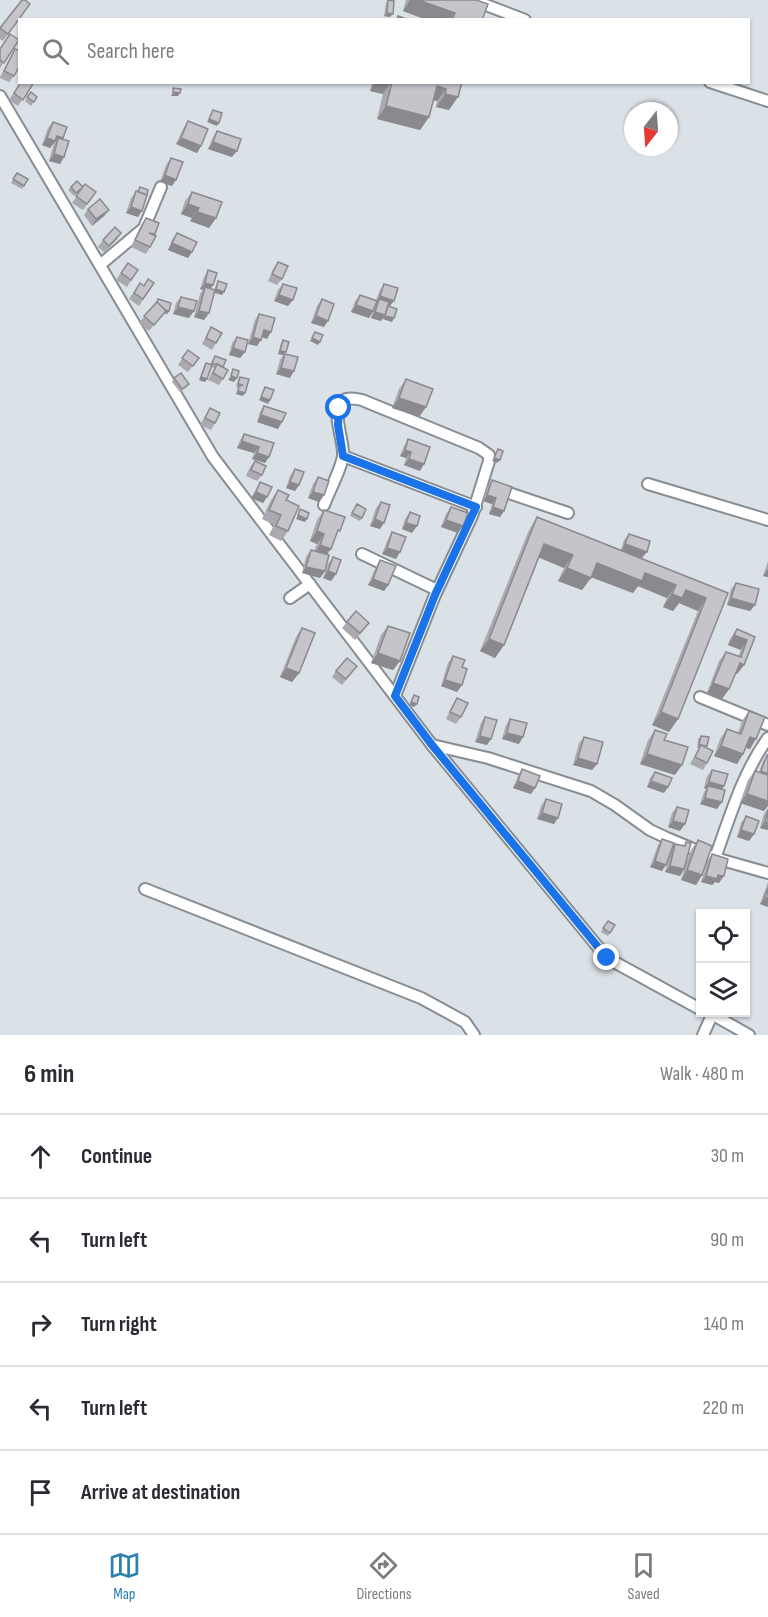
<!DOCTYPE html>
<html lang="en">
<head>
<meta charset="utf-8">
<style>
	body { margin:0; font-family:"Sofia Sans Condensed",sans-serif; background:#f7f7f7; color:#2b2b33 }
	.controls { position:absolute; right:18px; bottom:18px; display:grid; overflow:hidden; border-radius:0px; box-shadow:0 2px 4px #0004 }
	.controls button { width:54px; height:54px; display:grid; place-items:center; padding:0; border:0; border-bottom:2px solid #e1e1e2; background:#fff; color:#2b2b33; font:30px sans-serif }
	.compass { position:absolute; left:624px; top:102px; width:54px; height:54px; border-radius:50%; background:#fff; box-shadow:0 2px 4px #0004; rotate:197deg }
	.stop { position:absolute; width:18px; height:18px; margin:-14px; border:4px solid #1a73e8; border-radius:50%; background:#fff }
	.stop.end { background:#1a73e8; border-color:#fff; box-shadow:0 2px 6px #0008 }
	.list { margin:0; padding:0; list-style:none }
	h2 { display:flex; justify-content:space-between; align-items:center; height:78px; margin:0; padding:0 24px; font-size:26px }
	h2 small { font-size:20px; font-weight:400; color:#7c7c81 }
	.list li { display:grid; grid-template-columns:39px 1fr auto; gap:18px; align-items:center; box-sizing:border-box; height:84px; padding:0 24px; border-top:2px solid #e1e1e2 }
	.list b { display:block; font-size:22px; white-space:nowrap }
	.list em { font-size:20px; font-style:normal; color:#7c7c81 }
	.icon { flex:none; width:33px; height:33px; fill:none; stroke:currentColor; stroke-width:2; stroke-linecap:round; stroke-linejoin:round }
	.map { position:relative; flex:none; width:768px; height:1035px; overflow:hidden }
	.search { position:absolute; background:#fff; box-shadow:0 2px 4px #0004; left:18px; right:18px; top:18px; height:66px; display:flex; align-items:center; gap:15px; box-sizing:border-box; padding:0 21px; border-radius:0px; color:#7c7c81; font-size:22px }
	.sheet { height:498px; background:#fff }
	nav { display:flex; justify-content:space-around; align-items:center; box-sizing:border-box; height:84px; border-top:2px solid #e1e1e2; background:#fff; font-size:16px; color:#7c7c81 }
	nav a { display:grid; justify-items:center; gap:3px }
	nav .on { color:#2c81b1 }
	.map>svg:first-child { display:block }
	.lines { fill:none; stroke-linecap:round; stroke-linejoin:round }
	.minor-casing { stroke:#878d92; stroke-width:14 }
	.minor { stroke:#fff; stroke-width:10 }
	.wall { fill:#a9a9af }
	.shaded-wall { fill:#8a898e }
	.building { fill:#c5c4cb; stroke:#8a898e; stroke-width:1.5 }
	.route { stroke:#1a73e8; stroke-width:8 }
</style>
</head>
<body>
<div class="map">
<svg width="768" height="1035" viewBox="0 0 768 1035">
	<rect width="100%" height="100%" fill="#dae1e7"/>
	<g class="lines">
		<!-- minor casing -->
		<g class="minor-casing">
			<g id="minor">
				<polyline points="473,0 525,20"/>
				<polyline points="710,82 768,101"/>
				<polyline points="0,96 213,457 432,745 607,958 700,1009"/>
				<polyline points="100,265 144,228 161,187"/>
				<polyline points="343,456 476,507"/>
				<polyline points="648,484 768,520"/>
				<polyline points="497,489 568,513"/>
				<path d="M324,505C329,491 341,470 343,456C345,437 320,390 362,400L479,448L489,455V461L472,516L435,595L395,696"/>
				<polyline points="362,554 437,590"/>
				<polyline points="290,598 310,584"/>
				<polyline points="700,697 768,725"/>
				<polyline points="432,745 488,758 591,791 615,805 650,830 667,838 715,858 768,873"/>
				<path d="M715,858C730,817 742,774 768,738"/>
				<polyline points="145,889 421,998 465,1022 474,1035"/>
				<polyline points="708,1012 749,1035"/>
				<polyline points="703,1035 712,1015"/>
			</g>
		</g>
		<!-- minor -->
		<use href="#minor" class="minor"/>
	</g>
	<!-- wall -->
	<g class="wall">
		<polygon points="388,0 390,17 384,16 386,3"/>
		<polygon points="406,0 476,0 482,20 427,20 403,11"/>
		<polygon points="30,4 3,41 0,39 0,28"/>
		<polygon points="19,40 0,68 0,49"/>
		<polygon points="15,49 14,76 9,82 0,78 0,77 11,56"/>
		<polygon points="21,82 34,82 18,106 9,100"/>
		<polygon points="372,82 462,82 449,110 436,107 437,101 433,100 429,117 420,130 377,119 383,94 370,91"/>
		<polygon points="31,92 37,97 31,106 25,101"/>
		<polygon points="188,121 201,146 197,153 176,144 184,127"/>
		<polygon points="53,122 63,138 62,139 64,157 60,164 49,161 54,143 50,148 42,145 48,128"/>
		<polygon points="217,131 232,157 208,149 213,137"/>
		<polygon points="171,158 172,186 160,182 166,165"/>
		<polygon points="17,173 28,179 22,189 11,183"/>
		<polygon points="85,184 96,192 83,210 72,203"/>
		<polygon points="71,187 83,187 74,196 68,190"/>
		<polygon points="140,187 138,217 126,213 131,198"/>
		<polygon points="192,192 216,218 209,228 190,221 192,218 181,214 185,201"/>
		<polygon points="88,209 109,210 104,216 92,226 84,215"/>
		<polygon points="146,218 154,236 150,247 146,254 131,247 141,225"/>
		<polygon points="177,233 192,252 188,258 168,250 172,240"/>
		<polygon points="117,239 104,252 98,247 103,240"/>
		<polygon points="278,262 282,279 277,285 268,281 274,268"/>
		<polygon points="128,263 138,270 127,287 116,280"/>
		<polygon points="208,270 211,289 214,290 218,281 222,295 214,293 209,313 204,320 194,317 200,294 203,290 200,289 204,277"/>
		<polygon points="140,283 144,286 154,283 139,306 129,299"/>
		<polygon points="283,284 288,306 274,301 278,290"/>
		<polygon points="384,284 392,322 383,319 383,318 381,321 371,318 372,313 369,318 351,312 355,301 360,295 376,300 380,290"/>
		<polygon points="181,297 189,318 173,314 176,303"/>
		<polygon points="158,299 169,311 167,314 164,313 149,331 139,323"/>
		<polygon points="322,299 324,327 311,323 317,306"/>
		<polygon points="259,314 267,339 262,337 257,346 248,344 255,320"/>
		<polygon points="211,327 216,343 212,350 202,344"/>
		<polygon points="237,337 245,352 240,358 229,355 232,343"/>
		<polygon points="283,340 285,354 290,378 276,374 280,360 283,355 278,354 281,343"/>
		<polygon points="188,350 199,358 188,372 178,365"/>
		<polygon points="215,356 223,367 223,379 219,385 208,380 214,368 211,367 207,379 205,382 199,380 204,366 206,363 211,364"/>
		<polygon points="240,377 243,396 236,394 238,388 236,387 238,380"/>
		<polygon points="174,378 189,384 187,387 180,392 172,382"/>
		<polygon points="406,379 426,407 419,417 392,408 399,389"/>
		<polygon points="264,406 278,429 257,422 260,412"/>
		<polygon points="210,408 215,423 211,430 200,425"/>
		<polygon points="244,434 274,443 265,463 252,459 254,453 237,448 240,440"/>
		<polygon points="408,439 420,471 404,465 406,458 400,456 404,446"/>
		<polygon points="255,461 262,475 257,481 246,476 250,467"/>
		<polygon points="295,469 299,485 295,491 286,488 290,476"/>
		<polygon points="318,477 324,495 319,502 308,498 313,484"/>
		<polygon points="492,480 504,511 500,517 489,514 492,504 483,501 487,487"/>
		<polygon points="260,482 267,497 263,503 251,498 256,489"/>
		<polygon points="278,490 286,500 288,531 281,541 269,535 274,525 262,519 271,500"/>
		<polygon points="381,502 380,529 370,526 376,508"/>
		<polygon points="357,504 362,518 360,521 350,516"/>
		<polygon points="451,507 463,526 458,533 441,527 446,514"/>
		<polygon points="324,510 334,539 327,555 325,571 320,578 302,573 306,557 311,550 314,551 317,544 310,541 317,520"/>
		<polygon points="410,512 412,533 402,529 405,519"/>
		<polygon points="537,517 621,550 624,540 629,534 642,558 634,555 728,593 678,719 669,732 652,725 698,611 679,603 673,611 663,607 667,598 638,586 633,593 591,577 582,590 558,581 564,568 539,558 504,645 495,658 480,651 529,530"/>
		<polygon points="392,532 396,559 382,554 388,539"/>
		<polygon points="333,557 336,574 331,581 323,578 328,564"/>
		<polygon points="380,560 388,585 384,591 368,585 376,567"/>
		<polygon points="768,561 768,577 763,576"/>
		<polygon points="736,583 755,605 750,611 727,605 731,589"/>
		<polygon points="347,622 364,630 355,640 342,628"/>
		<polygon points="388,626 400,661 393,670 371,663 381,635"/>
		<polygon points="302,628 299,673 292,682 280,677 296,637"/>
		<polygon points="737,629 755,637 744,665 737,674 735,673 729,689 722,699 707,693 719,661 726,652 738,657 741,650 728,645 730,639"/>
		<polygon points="453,656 462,667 462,685 457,692 441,686 448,663"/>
		<polygon points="357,666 342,685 332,677 336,671"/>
		<polygon points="457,698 461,717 456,724 446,719 453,704"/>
		<polygon points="749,711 750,749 746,748 743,754 737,764 714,756 720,739 727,729 738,733 742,721"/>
		<polygon points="485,717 487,745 475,742 481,723"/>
		<polygon points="510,719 519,744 502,739 506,725"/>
		<polygon points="655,730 664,740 675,775 640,764 648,740"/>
		<polygon points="701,736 706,748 707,763 703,770 690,764 699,748 697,748 698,739"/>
		<polygon points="584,737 597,764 592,770 573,765 579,743"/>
		<polygon points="767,755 764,811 740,803 748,780 755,771 759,772 763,761"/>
		<polygon points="522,769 531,794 513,788 518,776"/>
		<polygon points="712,770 724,786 722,789 717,809 700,804 704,792 706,789 704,788 707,776"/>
		<polygon points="655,772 664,793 647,787 650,778"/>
		<polygon points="546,799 554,824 537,819 541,806"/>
		<polygon points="677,807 680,831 668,827 672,813"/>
		<polygon points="768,808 768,830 760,828 764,814"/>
		<polygon points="746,816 754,834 749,841 737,837 741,823"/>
		<polygon points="662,839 672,849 675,844 684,846 686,842 685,866 691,850 698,840 707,861 712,854 719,883 715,882 712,885 701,882 707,863 702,875 696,885 681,880 684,870 680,876 665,872 669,857 662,871 650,867 658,845"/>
		<polygon points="768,882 768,907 760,904"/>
		<polygon points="608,921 615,925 608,936 601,932"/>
	</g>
	<!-- shaded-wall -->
	<g class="shaded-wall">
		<polygon points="410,0 418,0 455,13 450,20 427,20 403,11"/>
		<polygon points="387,13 393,14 390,17 384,16"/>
		<polygon points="376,82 391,82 383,94 370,91"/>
		<polygon points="437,86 446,89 437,101 428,99"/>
		<polygon points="173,92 180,93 178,96 171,96"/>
		<polygon points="445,94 458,97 449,110 436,107"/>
		<polygon points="386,106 429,117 420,130 377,119"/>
		<polygon points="209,119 219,123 217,126 207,122"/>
		<polygon points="57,136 63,138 58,145 58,138 50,148 42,145 47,138"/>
		<polygon points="181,138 201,146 197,153 176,144"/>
		<polygon points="213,142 237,151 232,157 208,149"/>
		<polygon points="54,154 64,157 60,164 49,161"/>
		<polygon points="165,175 176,180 172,186 160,182"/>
		<polygon points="188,204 199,208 192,218 181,214"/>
		<polygon points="131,207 142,211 138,217 126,213"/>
		<polygon points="109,210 104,216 92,226 96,219"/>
		<polygon points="197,212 216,218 209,228 190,221"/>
		<polygon points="121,233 117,239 104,252 109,246"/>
		<polygon points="172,243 192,252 188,258 168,250"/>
		<polygon points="205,283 213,285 209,292 205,287 203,290 200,289"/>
		<polygon points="216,289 224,292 222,295 214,292"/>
		<polygon points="279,295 293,300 288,306 274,301"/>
		<polygon points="380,296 394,301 389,307 379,299 376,303"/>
		<polygon points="356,305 373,311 369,318 351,312"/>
		<polygon points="156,307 169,311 167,314 164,313 149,331 154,325"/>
		<polygon points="178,307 194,311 189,318 173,314"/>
		<polygon points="199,311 209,313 204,320 194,317"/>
		<polygon points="375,312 385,315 381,321 371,318"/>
		<polygon points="316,316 328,321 324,327 311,323"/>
		<polygon points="385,316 394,318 392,322 383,319"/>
		<polygon points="264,330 271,332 267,339 259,336"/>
		<polygon points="253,337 261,340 257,346 248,344"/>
		<polygon points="312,338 320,342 318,345 310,341"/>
		<polygon points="233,348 245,352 240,358 229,355"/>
		<polygon points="280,351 286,352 283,355 278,354"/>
		<polygon points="281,368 294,371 290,378 276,374"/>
		<polygon points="231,376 237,378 234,382 228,380"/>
		<polygon points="201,377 207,379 205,382 199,380"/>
		<polygon points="238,391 245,393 243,396 236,394"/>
		<polygon points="261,397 270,400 268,404 259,400"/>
		<polygon points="399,398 426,407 419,417 392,408"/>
		<polygon points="261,415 282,422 278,429 257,422"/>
		<polygon points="242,441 259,447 254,453 237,448"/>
		<polygon points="405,450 411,452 406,458 400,456"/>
		<polygon points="257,453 269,457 265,463 252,459"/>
		<polygon points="494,458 500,460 497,463 492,461"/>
		<polygon points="409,459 424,464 420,471 404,465"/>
		<polygon points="290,482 299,485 295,491 286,488"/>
		<polygon points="256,492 267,497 263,503 251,498"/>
		<polygon points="313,492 324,495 319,502 308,498"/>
		<polygon points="487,495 496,498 492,504 483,501"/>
		<polygon points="493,507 504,511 500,517 489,514"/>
		<polygon points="298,515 307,519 305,522 296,519"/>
		<polygon points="375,519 384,523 380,529 370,526"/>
		<polygon points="446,520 463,526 458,533 441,527"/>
		<polygon points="406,523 417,526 412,533 402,529"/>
		<polygon points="317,531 324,534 317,544 310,541"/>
		<polygon points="544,544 573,555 564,568 536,556"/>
		<polygon points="625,544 647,552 642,558 621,551"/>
		<polygon points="320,545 331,549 324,558 313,555"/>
		<polygon points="387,548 400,552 396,559 382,554"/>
		<polygon points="597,563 645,573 676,585 667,598 638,586 633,593 588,576"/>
		<polygon points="306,567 325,571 320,578 302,573"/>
		<polygon points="567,568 591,578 582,590 558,581"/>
		<polygon points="768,569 768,577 763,576"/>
		<polygon points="328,571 336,574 331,581 323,578"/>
		<polygon points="373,579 388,585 384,591 368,585"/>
		<polygon points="686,590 706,598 698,611 679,603 673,611 663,607 672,594"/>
		<polygon points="731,598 755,605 750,611 727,605"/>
		<polygon points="734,635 747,640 741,650 728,645"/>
		<polygon points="489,639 504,645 495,658 480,651"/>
		<polygon points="378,653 400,661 393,670 371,663"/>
		<polygon points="740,663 744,665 737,674 733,672"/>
		<polygon points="286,668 299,673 292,682 280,677"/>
		<polygon points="445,680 462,685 457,692 441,686"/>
		<polygon points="713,683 729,689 722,699 707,693"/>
		<polygon points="411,702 417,704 414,707 409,705"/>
		<polygon points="661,712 678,719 669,732 652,725"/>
		<polygon points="507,733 523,737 519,744 502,739"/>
		<polygon points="480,736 491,739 487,745 475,742"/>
		<polygon points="750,737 756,739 750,749 743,747"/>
		<polygon points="721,746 743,754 737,764 714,756"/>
		<polygon points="647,754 682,765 675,775 640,764"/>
		<polygon points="578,758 597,764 592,770 573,765"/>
		<polygon points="518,781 535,788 531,794 513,788"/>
		<polygon points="651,781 668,787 664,793 647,787"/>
		<polygon points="709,782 724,786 720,792 708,786 706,789 704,788"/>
		<polygon points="747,794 768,801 768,806 764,811 740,803"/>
		<polygon points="705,798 722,802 717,809 700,804"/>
		<polygon points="542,813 558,818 554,824 537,819"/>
		<polygon points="673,821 685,824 680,831 668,827"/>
		<polygon points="765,822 768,823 768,830 760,828"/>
		<polygon points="741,830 754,834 749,841 737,837"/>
		<polygon points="655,861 666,865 662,871 650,867"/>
		<polygon points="670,866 684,869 680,876 665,872"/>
		<polygon points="687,870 702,875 696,885 681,880"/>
		<polygon points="718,875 724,876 719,883 715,882 712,885 701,882 706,876"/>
		<polygon points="765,897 768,899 768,907 760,904"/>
	</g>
	<!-- building -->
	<g class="building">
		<polygon points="22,0 25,0 30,4 8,34 0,28"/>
		<polygon points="388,0 394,1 393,14 387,13"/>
		<polygon points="418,0 476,0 488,4 482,20 452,20 455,13"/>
		<polygon points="398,16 409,20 397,20"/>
		<polygon points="10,34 19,40 4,63 0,60 0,49"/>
		<polygon points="15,49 20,51 20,65 14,76 4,71"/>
		<polygon points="21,82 34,82 23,100 14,93"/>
		<polygon points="392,82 462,82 458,97 445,94 446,89 437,86 429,117 386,106"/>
		<polygon points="173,88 181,89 180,93 173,92"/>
		<polygon points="31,92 37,97 34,102 27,97"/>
		<polygon points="213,110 222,113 219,123 209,119"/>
		<polygon points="188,121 208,129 201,146 181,138"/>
		<polygon points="53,122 67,127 63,138 57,136 55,141 47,138"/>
		<polygon points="217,131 241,139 237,151 213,142"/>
		<polygon points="58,138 69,141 64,157 54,154"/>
		<polygon points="171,158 183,162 176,180 165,175"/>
		<polygon points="17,173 28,179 24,186 13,179"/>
		<polygon points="77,181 83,187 76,193 71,187"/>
		<polygon points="85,184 96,192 87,204 76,196"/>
		<polygon points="140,187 148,190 147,195 138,192"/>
		<polygon points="136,191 147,195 142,211 131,207"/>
		<polygon points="192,192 222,202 216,218 197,212 199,208 188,204"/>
		<polygon points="100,199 109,210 96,219 88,209"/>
		<polygon points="146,218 159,223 155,234 149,233 156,236 150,247 135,240"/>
		<polygon points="115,227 121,233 109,246 103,240"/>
		<polygon points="177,233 197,242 192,252 172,243"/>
		<polygon points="278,262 288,266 282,279 272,274"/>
		<polygon points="128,263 138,270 131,280 121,273"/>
		<polygon points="208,270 217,273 213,285 205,283"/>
		<polygon points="148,279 154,283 143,299 134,293 140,283 144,286"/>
		<polygon points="218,281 227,284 224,292 216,289"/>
		<polygon points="283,284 297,288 293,300 279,295"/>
		<polygon points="384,284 398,288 394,301 380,296"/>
		<polygon points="205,287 215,290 209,313 199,311"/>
		<polygon points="360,295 377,301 373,311 356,305"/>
		<polygon points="181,297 197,301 194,311 178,307"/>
		<polygon points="158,299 171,303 169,311 165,310 157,303"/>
		<polygon points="322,299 334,304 328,321 316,316"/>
		<polygon points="379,299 389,302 385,315 375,312"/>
		<polygon points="157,302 166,311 154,325 144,316"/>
		<polygon points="388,306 397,309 394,318 385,316"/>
		<polygon points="259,314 275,318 271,332 264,330 261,340 253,337"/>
		<polygon points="211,327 222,333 216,343 206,338"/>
		<polygon points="315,332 323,335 320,342 312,338"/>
		<polygon points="237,337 248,340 245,352 233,348"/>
		<polygon points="283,340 289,342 286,352 280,351"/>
		<polygon points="188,350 199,358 193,366 182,358"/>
		<polygon points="285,354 298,357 294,371 281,368"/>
		<polygon points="215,356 226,360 223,367 217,364 217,365 212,363"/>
		<polygon points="206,363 212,365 207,379 201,377"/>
		<polygon points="217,364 228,370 223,379 213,373"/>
		<polygon points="233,369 239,371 237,378 231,376"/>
		<polygon points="181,373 189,384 182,389 174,378"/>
		<polygon points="240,377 249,379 245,393 238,391 239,386 243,385 238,384"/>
		<polygon points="406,379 433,389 426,407 399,398"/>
		<polygon points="265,387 274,390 270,400 261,397"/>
		<polygon points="264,406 286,413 282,422 261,415"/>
		<polygon points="210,408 220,413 215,423 205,418"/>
		<polygon points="244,434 274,443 269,457 257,453 259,447 242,441"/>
		<polygon points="408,439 430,447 424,464 409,459 411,452 405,450"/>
		<polygon points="498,449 503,451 500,460 494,458"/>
		<polygon points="255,461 266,466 262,475 251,470"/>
		<polygon points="295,469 304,472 299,485 290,482"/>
		<polygon points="318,477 329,481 324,495 313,492"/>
		<polygon points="492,480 512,487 504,511 493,507 496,498 487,495"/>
		<polygon points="260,482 272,487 267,497 256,492"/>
		<polygon points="278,490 289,495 286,500 299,506 288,531 276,526 281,515 269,510"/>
		<polygon points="381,502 390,505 384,523 375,519"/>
		<polygon points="357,504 366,509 362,518 352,513"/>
		<polygon points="451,507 468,513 463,526 446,520"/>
		<polygon points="300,509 309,513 307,519 298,515"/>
		<polygon points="324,510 345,517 340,531 338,530 331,549 320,545 324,534 317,531"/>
		<polygon points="410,512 420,516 417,526 406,523"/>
		<polygon points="537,517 728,593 678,719 661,712 706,598 686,590 682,598 672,594 676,585 645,573 642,581 597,563 591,578 567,568 573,555 544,544 504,645 489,639"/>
		<polygon points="392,532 406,537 400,552 387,548"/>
		<polygon points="629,534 650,541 647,552 625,544"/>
		<polygon points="311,550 329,555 325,571 306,567"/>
		<polygon points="333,557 341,560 336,574 328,571"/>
		<polygon points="380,560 396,566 388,585 373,579"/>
		<polygon points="736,583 759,589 755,605 731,598"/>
		<polygon points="356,611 369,623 360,633 347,622"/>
		<polygon points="388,626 410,633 400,661 378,653"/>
		<polygon points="302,628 315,633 299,673 286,668"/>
		<polygon points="737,629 755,637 744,665 740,663 729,689 713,683 726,652 741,657 747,640 734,635"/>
		<polygon points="453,656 465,660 462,667 467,669 462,685 445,680"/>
		<polygon points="347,658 357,666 346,679 336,671"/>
		<polygon points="414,695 419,697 417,704 411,702"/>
		<polygon points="457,698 468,703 461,717 450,712"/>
		<polygon points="749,711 765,717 756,739 750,737 743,754 721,746 727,729 741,734"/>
		<polygon points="485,717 497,720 491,739 480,736"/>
		<polygon points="510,719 527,723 523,737 507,733"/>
		<polygon points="655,730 667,734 664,740 688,747 682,765 647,754"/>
		<polygon points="701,736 709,737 707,746 699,745"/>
		<polygon points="584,737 603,742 597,764 578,758"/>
		<polygon points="701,745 713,751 707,763 695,757"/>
		<polygon points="767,755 768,755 768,774 761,771"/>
		<polygon points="522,769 540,776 535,788 518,781"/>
		<polygon points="712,770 728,774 724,786 709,782"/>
		<polygon points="755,771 768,775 768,801 747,794"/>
		<polygon points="655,772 672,778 668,787 651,781"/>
		<polygon points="708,786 725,790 722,802 705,798"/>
		<polygon points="546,799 562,804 558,818 542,813"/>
		<polygon points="677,807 689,810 685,824 673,821"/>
		<polygon points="768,810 768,823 765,822"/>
		<polygon points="746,816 759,821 754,834 741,830"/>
		<polygon points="662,839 674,843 666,865 655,861"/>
		<polygon points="698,840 712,846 702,875 687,870"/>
		<polygon points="686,842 691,843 684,869 670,866 675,844 685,846"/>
		<polygon points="712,854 728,859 724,876 718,875 717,879 706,876"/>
		<polygon points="768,888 768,899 765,897"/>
		<polygon points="608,921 615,925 610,933 603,928"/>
	</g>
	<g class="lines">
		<!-- route -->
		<polyline class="route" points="339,408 338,425 343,456 476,507 435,595 395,696 432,745 607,958"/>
	</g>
</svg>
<div class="controls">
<button><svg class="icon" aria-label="locate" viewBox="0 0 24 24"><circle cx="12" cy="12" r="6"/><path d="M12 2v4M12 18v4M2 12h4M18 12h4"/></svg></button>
<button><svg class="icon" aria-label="layers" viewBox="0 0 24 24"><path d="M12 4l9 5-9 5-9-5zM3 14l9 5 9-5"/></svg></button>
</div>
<svg class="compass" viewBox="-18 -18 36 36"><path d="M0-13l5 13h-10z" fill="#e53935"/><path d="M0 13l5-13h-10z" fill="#7c7c81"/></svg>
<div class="stop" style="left:339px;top:408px"></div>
<div class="stop end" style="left:607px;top:958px"></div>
<div class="search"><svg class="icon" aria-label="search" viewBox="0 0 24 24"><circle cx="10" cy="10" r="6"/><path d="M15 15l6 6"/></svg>Search here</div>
</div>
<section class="sheet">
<h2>6 min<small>Walk · 480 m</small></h2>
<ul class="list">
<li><svg class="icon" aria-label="ahead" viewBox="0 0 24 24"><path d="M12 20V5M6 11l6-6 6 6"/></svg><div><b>Continue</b></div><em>30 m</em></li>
<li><svg class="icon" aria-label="left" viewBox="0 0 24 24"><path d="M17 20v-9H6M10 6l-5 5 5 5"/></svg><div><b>Turn left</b></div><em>90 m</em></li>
<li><svg class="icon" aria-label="right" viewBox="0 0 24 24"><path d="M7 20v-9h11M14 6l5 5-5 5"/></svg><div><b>Turn right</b></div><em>140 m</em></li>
<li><svg class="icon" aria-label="left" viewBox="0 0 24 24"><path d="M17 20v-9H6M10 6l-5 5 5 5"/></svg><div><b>Turn left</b></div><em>220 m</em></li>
<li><svg class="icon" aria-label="arrive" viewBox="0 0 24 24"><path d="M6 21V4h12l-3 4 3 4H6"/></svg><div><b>Arrive at destination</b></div></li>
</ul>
</section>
<nav>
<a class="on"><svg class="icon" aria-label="map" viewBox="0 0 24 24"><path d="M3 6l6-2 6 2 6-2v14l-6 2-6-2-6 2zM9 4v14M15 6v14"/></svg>Map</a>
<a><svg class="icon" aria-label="directions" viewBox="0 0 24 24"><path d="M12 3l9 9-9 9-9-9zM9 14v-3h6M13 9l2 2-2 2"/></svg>Directions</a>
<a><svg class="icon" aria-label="saved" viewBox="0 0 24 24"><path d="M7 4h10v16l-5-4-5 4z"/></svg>Saved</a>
</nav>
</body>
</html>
